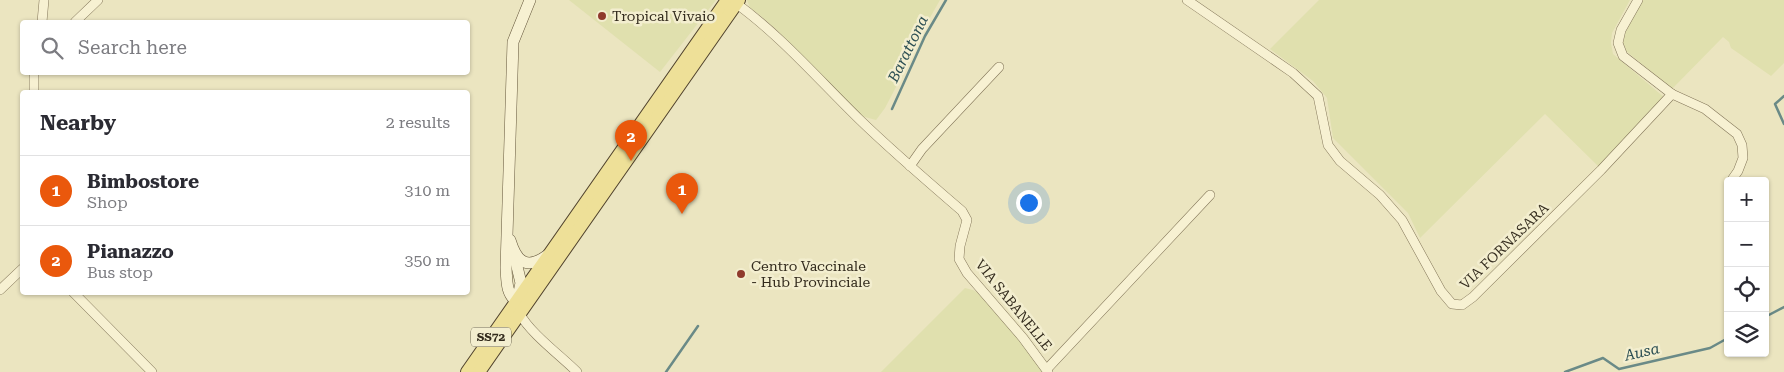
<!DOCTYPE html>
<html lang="en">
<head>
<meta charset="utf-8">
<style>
	body { margin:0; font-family:"Roboto Serif",serif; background:#f2f2f3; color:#2b2b33 }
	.controls { position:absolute; right:15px; bottom:15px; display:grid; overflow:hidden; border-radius:5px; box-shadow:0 1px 4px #0004 }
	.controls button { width:45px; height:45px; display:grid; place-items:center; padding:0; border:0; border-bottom:1px solid #e1e1e2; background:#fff; color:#2b2b33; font:25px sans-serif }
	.you { position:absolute; left:1028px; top:202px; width:18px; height:18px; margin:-12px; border:4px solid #fff; border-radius:50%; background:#1a73e8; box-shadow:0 0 0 8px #1a73e833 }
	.badge { display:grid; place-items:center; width:32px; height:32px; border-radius:50%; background:#ea580c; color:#fff; font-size:16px; font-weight:700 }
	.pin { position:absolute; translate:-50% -41px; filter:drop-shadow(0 1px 2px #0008) }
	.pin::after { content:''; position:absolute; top:26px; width:18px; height:15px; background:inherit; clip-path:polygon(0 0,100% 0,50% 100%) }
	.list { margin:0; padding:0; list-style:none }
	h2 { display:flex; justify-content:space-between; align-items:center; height:65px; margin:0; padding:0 20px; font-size:21px }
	h2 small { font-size:16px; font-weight:400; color:#7c7c81 }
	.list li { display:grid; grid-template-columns:32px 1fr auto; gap:15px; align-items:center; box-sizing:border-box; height:70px; padding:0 20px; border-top:1px solid #e1e1e2 }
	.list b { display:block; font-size:19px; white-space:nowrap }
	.list p { margin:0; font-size:16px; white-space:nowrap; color:#7c7c81 }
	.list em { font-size:16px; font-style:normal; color:#7c7c81 }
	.icon { flex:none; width:28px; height:28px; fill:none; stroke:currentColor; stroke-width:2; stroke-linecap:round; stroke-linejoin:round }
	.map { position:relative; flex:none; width:1784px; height:372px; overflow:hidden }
	.search { position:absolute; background:#fff; box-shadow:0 1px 4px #0004; left:20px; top:20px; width:450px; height:55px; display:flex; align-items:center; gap:12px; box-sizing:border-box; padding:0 18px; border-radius:5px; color:#7c7c81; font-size:19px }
	.panel { position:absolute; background:#fff; box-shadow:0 1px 4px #0004; left:20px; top:90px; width:450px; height:205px; border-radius:5px }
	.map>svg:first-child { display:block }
	.farmland { fill:#e0e0ae }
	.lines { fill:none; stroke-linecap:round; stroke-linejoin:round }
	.stream { stroke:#6a8a87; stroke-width:2.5 }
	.street-casing { stroke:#837659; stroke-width:10 }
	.secondary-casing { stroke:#65573c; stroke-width:12 }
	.primary-casing { stroke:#51432d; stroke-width:14 }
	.street { stroke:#f7f1d2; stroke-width:9 }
	.secondary { stroke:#f7f1d2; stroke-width:11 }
	.primary { stroke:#eee098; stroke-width:12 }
	.poi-dot { fill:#8f3a2c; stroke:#f3eecf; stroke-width:2 }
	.labels { text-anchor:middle; stroke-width:5; stroke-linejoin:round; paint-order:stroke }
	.shield { fill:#f3eecf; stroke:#6d6652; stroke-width:1 }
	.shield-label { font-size:12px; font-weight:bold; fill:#332b1d }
	.poi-label { font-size:14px; fill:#332b1d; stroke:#f3eecf; text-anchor:start }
	.street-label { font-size:14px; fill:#332b1d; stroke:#f3eecf }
	.water-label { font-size:15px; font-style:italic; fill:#2c4f53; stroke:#f3eecf }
</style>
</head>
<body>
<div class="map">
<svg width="1784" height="372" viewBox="0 0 1784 372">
	<rect width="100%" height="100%" fill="#ebe5c0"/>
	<!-- farmland -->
	<g class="farmland">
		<polygon points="569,0 716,0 660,72"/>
		<polygon points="747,0 940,0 920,35 907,66 885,108 876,120 861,116 779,32 761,16 750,8"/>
		<polygon points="1319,0 1630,0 1612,33 1611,43 1613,54 1665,98 1600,168 1545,114 1420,238 1408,213 1333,138 1327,98 1313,81 1270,49"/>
		<polygon points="1642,0 1784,0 1784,63 1771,76 1731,48 1729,42 1723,37 1672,89 1626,51 1623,43 1624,35"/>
		<polygon points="965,288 973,290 983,296 1045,372 881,372"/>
	</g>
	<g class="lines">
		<!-- stream -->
		<g class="stream">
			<polyline points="1784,96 1775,104 1784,124"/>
			<polyline points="892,109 925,36 946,0"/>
			<polyline points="1765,317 1784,307"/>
			<polyline points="666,372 698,326"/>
			<polyline points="1565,372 1603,358 1619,369 1710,348 1728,338"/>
		</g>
		<!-- street casing -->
		<g class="street-casing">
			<g id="street">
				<polyline points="1187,0 1293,73 1318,96 1328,145 1340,161 1380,195 1402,220 1441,291 1452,304 1462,305 1473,297 1601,170 1672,94"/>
				<polyline points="1638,0 1621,30 1618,43 1623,56 1672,94 1705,109 1737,134 1742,145 1743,158 1738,171 1731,181"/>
				<path d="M737,4C782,37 819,80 859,119C892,151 927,181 962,211L967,220L960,246L959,259L967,273L1023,338L1048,372"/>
				<polyline points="42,22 44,0"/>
				<polyline points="75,22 98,0"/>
				<polyline points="34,92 34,72"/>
				<polyline points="910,166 922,149 999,67"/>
				<polyline points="0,290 22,269"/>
				<polyline points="73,292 152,372"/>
				<path d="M520,314C530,333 561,356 577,372"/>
				<polyline points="1047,369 1210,195"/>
			</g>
		</g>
		<!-- secondary casing -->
		<g class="secondary-casing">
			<g id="secondary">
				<path d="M510,240C517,263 527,270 548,255"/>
				<polyline points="514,254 521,283 518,297"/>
				<path d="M516,301C506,293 507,281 506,268L513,42L530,0"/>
			</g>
		</g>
		<!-- primary casing -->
		<g class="primary-casing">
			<g id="primary">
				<polyline points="467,372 727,0"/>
				<polyline points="479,372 739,0"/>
			</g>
		</g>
		<!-- street -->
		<use href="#street" class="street"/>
		<!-- secondary -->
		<use href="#secondary" class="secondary"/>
		<!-- primary -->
		<use href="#primary" class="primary"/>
	</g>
	<!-- markers -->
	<g class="poi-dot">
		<circle cx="602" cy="16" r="5"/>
		<circle cx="741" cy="274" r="5"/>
	</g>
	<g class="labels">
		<!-- shield labels -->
		<rect class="shield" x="471" y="327.5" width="40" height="19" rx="4"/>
		<g class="shield-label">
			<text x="491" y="341">SS72</text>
		</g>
		<!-- poi labels -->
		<g class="poi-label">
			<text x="612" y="21">Tropical Vivaio</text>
			<text x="751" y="271">Centro Vaccinale<tspan x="751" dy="16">- Hub Provinciale</tspan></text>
		</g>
		<!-- street labels -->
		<g class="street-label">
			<text transform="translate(1504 246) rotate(-44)" y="5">VIA FORNASARA</text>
			<text transform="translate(1014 305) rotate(51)" y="5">VIA SABANELLE</text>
		</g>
		<!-- water labels -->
		<g class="water-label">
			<text transform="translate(908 49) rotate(-64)" y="5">Barattona</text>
			<text transform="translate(1642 352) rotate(-13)" y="5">Ausa</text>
		</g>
	</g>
</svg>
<div class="controls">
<button>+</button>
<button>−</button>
<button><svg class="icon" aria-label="locate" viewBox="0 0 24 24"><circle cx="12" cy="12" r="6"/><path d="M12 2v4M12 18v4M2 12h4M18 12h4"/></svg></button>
<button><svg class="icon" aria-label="layers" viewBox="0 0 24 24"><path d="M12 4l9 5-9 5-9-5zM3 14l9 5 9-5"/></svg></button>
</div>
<div class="you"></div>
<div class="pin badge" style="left:682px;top:214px">1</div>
<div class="pin badge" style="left:631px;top:161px">2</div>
<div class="search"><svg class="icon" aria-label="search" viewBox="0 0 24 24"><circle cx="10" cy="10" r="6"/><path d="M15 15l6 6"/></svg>Search here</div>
<section class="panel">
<h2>Nearby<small>2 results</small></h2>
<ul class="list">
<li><span class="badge">1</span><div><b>Bimbostore</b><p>Shop</p></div><em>310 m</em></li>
<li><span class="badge">2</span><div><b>Pianazzo</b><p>Bus stop</p></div><em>350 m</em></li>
</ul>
</section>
</div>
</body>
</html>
